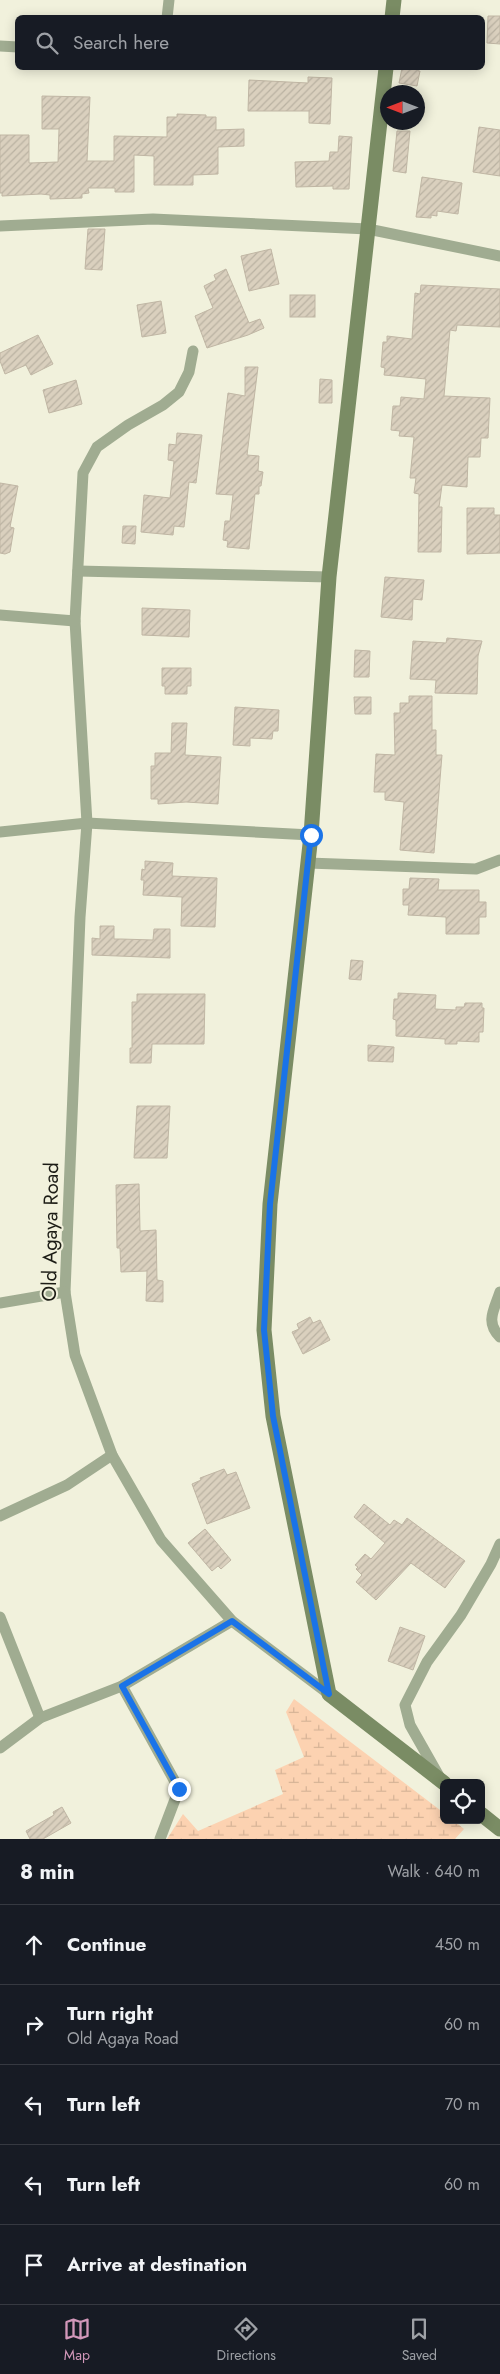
<!DOCTYPE html>
<html lang="en">
<head>
<meta charset="utf-8">
<style>
	body { margin:0; font-family:Jost,sans-serif; background:#242831; color:#f1f3f6 }
	.controls { position:absolute; right:15px; bottom:15px; display:grid; overflow:hidden; border-radius:8px; box-shadow:0 2px 12px #0003 }
	.controls button { width:45px; height:45px; display:grid; place-items:center; padding:0; border:0; border-bottom:1px solid #363941; background:#171b24; color:#f1f3f6; font:25px sans-serif }
	.compass { position:absolute; left:380px; top:85px; width:45px; height:45px; border-radius:50%; background:#171b24; box-shadow:0 2px 12px #0003; rotate:270deg }
	.stop { position:absolute; width:15px; height:15px; margin:-11px; border:4px solid #1a73e8; border-radius:50%; background:#fff }
	.stop.end { background:#1a73e8; border-color:#fff; box-shadow:0 1px 5px #0008 }
	.list { margin:0; padding:0; list-style:none }
	h2 { display:flex; justify-content:space-between; align-items:center; height:65px; margin:0; padding:0 20px; font-size:21px }
	h2 small { font-size:16px; font-weight:400; color:#9ea1a6 }
	.list li { display:grid; grid-template-columns:32px 1fr auto; gap:15px; align-items:center; box-sizing:border-box; height:80px; padding:0 20px; border-top:1px solid #363941 }
	.list b { display:block; font-size:19px; white-space:nowrap }
	.list p { margin:0; font-size:16px; white-space:nowrap; color:#9ea1a6 }
	.list em { font-size:16px; font-style:normal; color:#9ea1a6 }
	.icon { flex:none; width:28px; height:28px; fill:none; stroke:currentColor; stroke-width:2; stroke-linecap:round; stroke-linejoin:round }
	.map { position:relative; flex:none; width:500px; height:1839px; overflow:hidden }
	.search { position:absolute; background:#171b24; box-shadow:0 2px 12px #0003; left:15px; right:15px; top:15px; height:55px; display:flex; align-items:center; gap:12px; box-sizing:border-box; padding:0 18px; border-radius:8px; color:#9ea1a6; font-size:19px }
	.sheet { height:465px; background:#171b24 }
	nav { display:flex; justify-content:space-around; align-items:center; box-sizing:border-box; height:70px; border-top:1px solid #363941; background:#171b24; font-size:14px; color:#9ea1a6 }
	nav a { display:grid; justify-items:center; gap:2px }
	nav .on { color:#d297b9 }
	.map>svg:first-child { display:block }
	.wetland { fill:url(#wetland-marsh) }
	.building { fill:url(#building-hatch); stroke:#c0b6a4 }
	.lines { fill:none; stroke-linecap:round; stroke-linejoin:round }
	.street { stroke:#a0ac91; stroke-width:11 }
	.secondary { stroke:#7a8c64; stroke-width:15 }
	.route { stroke:#1a73e8; stroke-width:6 }
	.labels { text-anchor:middle; stroke-width:4; stroke-linejoin:round; paint-order:stroke }
	.street-label { font-size:20px; fill:#1c1c15; stroke:#f1f1dc }
</style>
</head>
<body>
<div class="map">
<svg width="500" height="1839" viewBox="0 0 500 1839">
	<defs>
		<pattern id="wetland-marsh" width="20" height="14" patternUnits="userSpaceOnUse" patternTransform="scale(1.25)"><rect width="20" height="14" fill="#fcd2b1"/><path d="M1 5h8M5 5V1M11 12h8M15 12V8" fill="none" stroke="#d7b497"/></pattern>
		<pattern id="building-hatch" width="6" height="6" patternUnits="userSpaceOnUse" patternTransform="scale(1.25)"><rect width="6" height="6" fill="#dad0be"/><path d="M-1 1l2-2M0 6l6-6M5 7l2-2" fill="none" stroke="#bab2a2"/></pattern>
	</defs>
	<rect width="100%" height="100%" fill="#f1f1dc"/>
	<!-- wetland -->
	<polygon class="wetland" points="294,1699 444,1813 444,1820 453,1820 464,1829 455,1839 167,1839 183,1814 198,1831 283,1794 275,1770 304,1757 286,1712"/>
	<!-- building -->
	<g class="building">
		<polygon points="488,16 500,16 500,44 487,43"/>
		<polygon points="402,68 419,68 418,71 420,71 417,86 399,83"/>
		<polygon points="308,77 332,78 330,124 309,123 309,111 248,111 249,80 308,83"/>
		<polygon points="42,96 90,97 87,161 114,161 114,136 167,137 167,117 177,117 177,114 206,115 206,117 216,117 216,130 244,129 244,146 218,147 218,174 193,175 193,185 154,185 154,156 134,155 134,192 115,192 115,188 88,188 89,193 82,194 82,198 50,199 50,195 41,194 2,196 2,193 0,193 0,135 29,135 29,163 58,162 59,129 42,129"/>
		<polygon points="479,127 500,130 500,176 473,172"/>
		<polygon points="397,131 410,131 406,173 393,171"/>
		<polygon points="339,136 352,137 349,189 333,189 333,186 296,187 295,162 329,161 330,152 338,152"/>
		<polygon points="422,177 462,183 458,214 437,211 437,216 431,215 431,218 416,217"/>
		<polygon points="88,229 105,229 102,270 85,269"/>
		<polygon points="271,249 279,284 249,291 241,256"/>
		<polygon points="226,269 249,323 260,319 264,328 248,335 207,348 195,316 213,308 204,286 216,280 214,275"/>
		<polygon points="421,285 500,289 500,327 457,325 456,331 450,330 444,396 490,398 488,438 481,438 480,457 468,457 467,487 442,485 439,507 442,507 441,552 418,552 419,494 414,493 416,478 410,478 414,437 399,436 400,431 391,430 393,406 400,406 401,397 424,399 426,379 384,375 385,368 381,367 383,342 387,342 387,336 412,339 415,293 420,294"/>
		<rect x="290" y="295" width="25" height="22"/>
		<polygon points="161,301 166,333 142,337 137,305"/>
		<polygon points="38,335 53,364 31,375 26,365 5,374 0,361 0,353"/>
		<polygon points="245,367 258,367 247,455 259,456 258,471 263,472 261,486 259,486 259,494 255,494 249,549 227,547 228,541 223,540 225,521 230,521 233,495 216,494 228,393 245,396"/>
		<polygon points="320,379 332,380 332,403 319,403"/>
		<polygon points="76,380 82,404 49,413 43,390"/>
		<polygon points="177,433 202,435 196,483 189,482 184,527 174,526 173,535 141,532 144,495 170,498 174,461 168,460 169,444 176,445"/>
		<polygon points="0,483 18,486 10,527 14,528 10,552 5,554 0,553"/>
		<polygon points="467,508 494,508 494,515 500,515 500,553 467,554"/>
		<polygon points="123,526 136,526 135,544 122,543"/>
		<polygon points="385,577 424,580 422,600 413,599 412,620 381,617"/>
		<polygon points="142,608 190,610 189,637 142,635"/>
		<polygon points="447,638 482,641 478,656 477,694 435,693 436,680 410,679 413,641 446,643"/>
		<polygon points="355,650 370,651 369,677 354,677"/>
		<polygon points="162,668 191,668 191,686 187,686 187,694 165,694 165,686 162,686"/>
		<polygon points="409,696 432,696 432,730 436,730 436,755 442,755 434,853 400,850 404,802 385,800 385,792 374,792 376,754 395,755 394,713 400,713 400,703 409,703"/>
		<polygon points="354,697 371,697 371,714 355,714"/>
		<polygon points="235,707 279,710 278,731 273,731 272,739 250,738 250,746 233,745"/>
		<polygon points="172,723 187,723 185,755 221,757 218,804 186,802 158,804 158,799 151,799 151,766 155,766 155,753 171,753"/>
		<polygon points="145,861 173,863 172,876 217,878 215,927 181,926 182,897 143,895 144,880 141,880 142,869 145,870"/>
		<polygon points="410,878 439,879 438,890 479,890 479,902 486,902 486,917 479,917 479,934 446,934 446,917 408,915 409,905 403,905 403,889 409,889"/>
		<polygon points="100,926 114,926 114,939 121,939 153,940 154,929 170,929 170,958 92,955 92,938 100,939"/>
		<polygon points="351,960 363,961 361,980 349,979"/>
		<polygon points="398,993 436,995 435,1009 456,1010 456,1007 464,1007 465,1003 482,1003 482,1008 484,1008 483,1032 479,1032 479,1042 457,1041 457,1044 445,1044 445,1039 396,1036 396,1020 393,1019 394,999 398,999"/>
		<polygon points="137,994 205,994 204,1044 152,1044 151,1063 130,1063 130,1048 132,1048 132,1002 137,1002"/>
		<polygon points="368,1045 394,1047 393,1062 368,1061"/>
		<polygon points="137,1106 170,1106 167,1158 134,1158"/>
		<polygon points="139,1184 140,1231 156,1230 157,1280 163,1281 163,1302 146,1301 147,1271 121,1272 120,1248 117,1248 116,1185"/>
		<polygon points="310,1317 313,1323 320,1320 330,1340 303,1354 292,1332 299,1329 297,1324"/>
		<polygon points="224,1469 227,1475 236,1472 250,1508 207,1524 192,1484 201,1480 200,1478"/>
		<polygon points="364,1504 390,1525 394,1520 402,1525 407,1518 465,1561 445,1588 411,1563 376,1600 356,1582 362,1575 356,1569 358,1567 355,1565 365,1554 371,1559 385,1543 354,1517"/>
		<polygon points="205,1529 231,1560 221,1569 218,1566 212,1571 188,1543"/>
		<polygon points="400,1627 425,1636 413,1670 388,1661"/>
		<polygon points="62,1807 71,1823 43,1839 30,1839 26,1831 54,1815 53,1812"/>
	</g>
	<g class="lines">
		<!-- street -->
		<g class="street">
			<polyline points="167,18 169,0"/>
			<polyline points="0,46 18,47"/>
			<polyline points="0,226 153,219 368,229 500,256"/>
			<polyline points="193,351 189,372 179,392 163,405 128,425 97,447 83,473 75,621 87,823 80,917 65,1292 75,1355 112,1455 161,1540 232,1621 329,1694"/>
			<polyline points="78,571 329,577"/>
			<polyline points="0,615 75,621"/>
			<polyline points="0,832 87,823 311,835"/>
			<polyline points="308,863 476,869 500,860"/>
			<path d="M500,1292C494,1310 485,1322 500,1337"/>
			<polyline points="0,1303 65,1292"/>
			<polyline points="0,1516 67,1485 112,1455"/>
			<polyline points="0,1617 40,1718"/>
			<polyline points="0,1748 40,1718 122,1686"/>
			<polyline points="440,1778 410,1725 405,1705 427,1662 461,1615 491,1564 500,1544"/>
			<polyline points="160,1839 179,1789 122,1686 232,1621"/>
		</g>
		<!-- secondary -->
		<g class="secondary">
			<polyline points="392,18 394,0"/>
			<polyline points="386,68 329,577 311,835 270,1204 264,1330 273,1416 329,1694 444,1783"/>
			<polyline points="481,1814 500,1829"/>
		</g>
	</g>
	<g class="lines">
		<!-- route -->
		<polyline class="route" points="179,1789 122,1686 232,1621 329,1694 273,1416 264,1330 270,1204 311,835"/>
	</g>
	<g class="labels">
		<!-- street labels -->
		<g class="street-label">
			<text transform="translate(50 1232) rotate(-89)" y="7">Old Agaya Road</text>
		</g>
	</g>
</svg>
<div class="controls">
<button><svg class="icon" aria-label="locate" viewBox="0 0 24 24"><circle cx="12" cy="12" r="6"/><path d="M12 2v4M12 18v4M2 12h4M18 12h4"/></svg></button>
</div>
<svg class="compass" viewBox="-18 -18 36 36"><path d="M0-13l5 13h-10z" fill="#e53935"/><path d="M0 13l5-13h-10z" fill="#9ea1a6"/></svg>
<div class="stop" style="left:311px;top:835px"></div>
<div class="stop end" style="left:179px;top:1789px"></div>
<div class="search"><svg class="icon" aria-label="search" viewBox="0 0 24 24"><circle cx="10" cy="10" r="6"/><path d="M15 15l6 6"/></svg>Search here</div>
</div>
<section class="sheet">
<h2>8 min<small>Walk · 640 m</small></h2>
<ul class="list">
<li><svg class="icon" aria-label="ahead" viewBox="0 0 24 24"><path d="M12 20V5M6 11l6-6 6 6"/></svg><div><b>Continue</b></div><em>450 m</em></li>
<li><svg class="icon" aria-label="right" viewBox="0 0 24 24"><path d="M7 20v-9h11M14 6l5 5-5 5"/></svg><div><b>Turn right</b><p>Old Agaya Road</p></div><em>60 m</em></li>
<li><svg class="icon" aria-label="left" viewBox="0 0 24 24"><path d="M17 20v-9H6M10 6l-5 5 5 5"/></svg><div><b>Turn left</b></div><em>70 m</em></li>
<li><svg class="icon" aria-label="left" viewBox="0 0 24 24"><path d="M17 20v-9H6M10 6l-5 5 5 5"/></svg><div><b>Turn left</b></div><em>60 m</em></li>
<li><svg class="icon" aria-label="arrive" viewBox="0 0 24 24"><path d="M6 21V4h12l-3 4 3 4H6"/></svg><div><b>Arrive at destination</b></div></li>
</ul>
</section>
<nav>
<a class="on"><svg class="icon" aria-label="map" viewBox="0 0 24 24"><path d="M3 6l6-2 6 2 6-2v14l-6 2-6-2-6 2zM9 4v14M15 6v14"/></svg>Map</a>
<a><svg class="icon" aria-label="directions" viewBox="0 0 24 24"><path d="M12 3l9 9-9 9-9-9zM9 14v-3h6M13 9l2 2-2 2"/></svg>Directions</a>
<a><svg class="icon" aria-label="saved" viewBox="0 0 24 24"><path d="M7 4h10v16l-5-4-5 4z"/></svg>Saved</a>
</nav>
</body>
</html>
